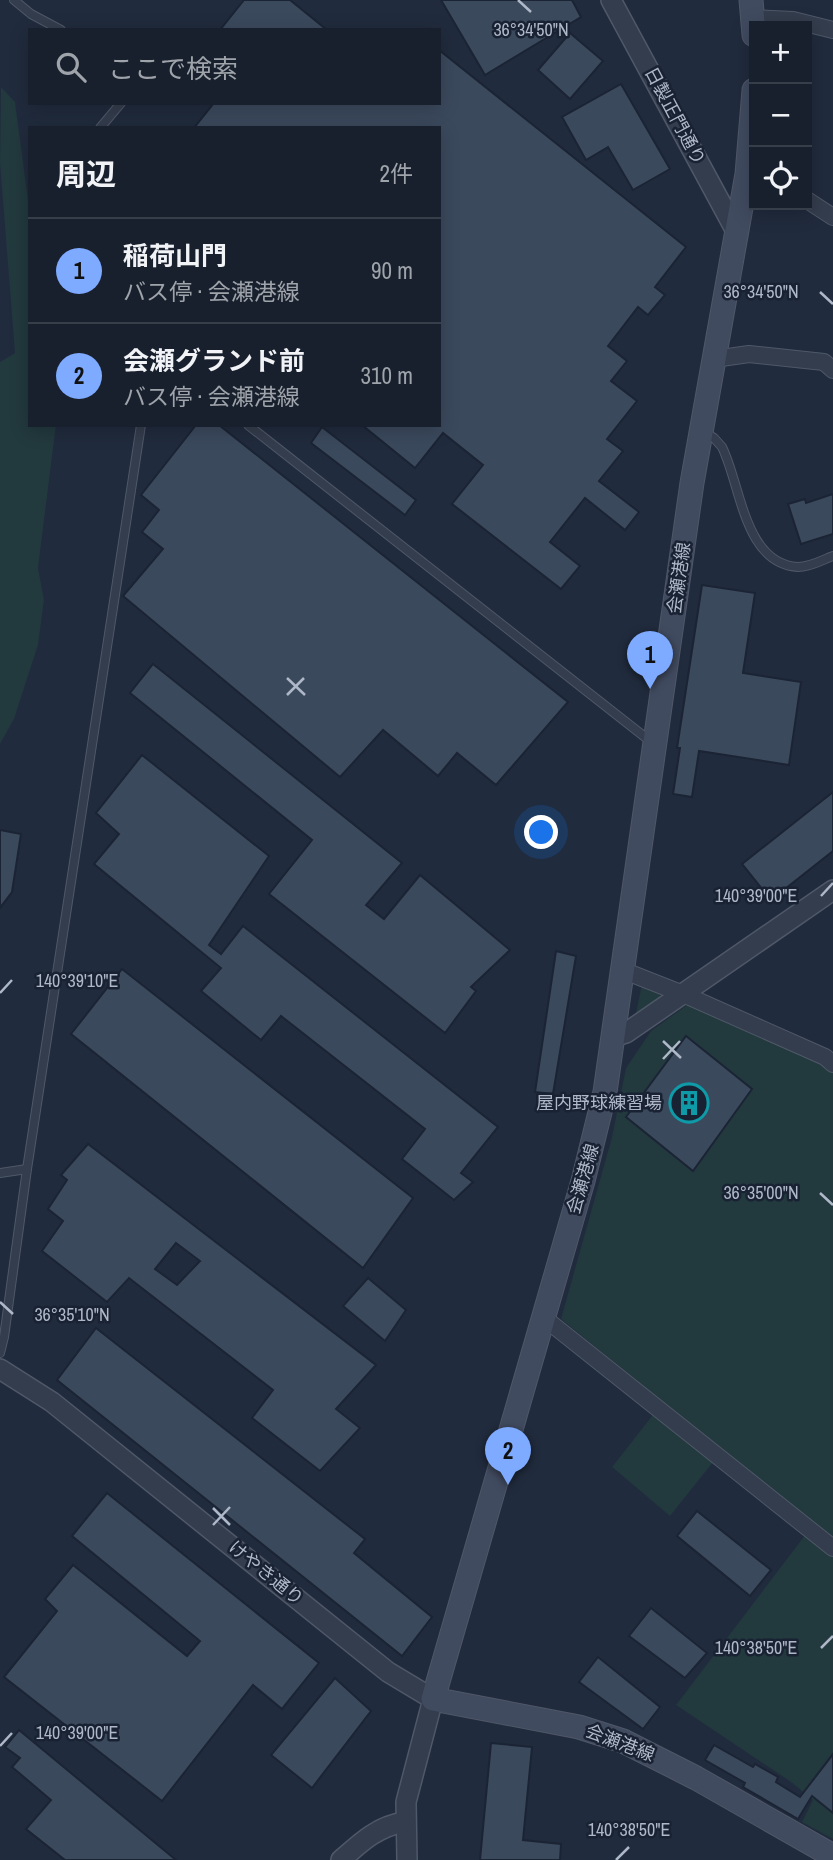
<!DOCTYPE html>
<html lang="ja">
<head>
<meta charset="utf-8">
<style>
	body { margin:0; font-family:"Archivo Narrow","Noto Sans JP",sans-serif; background:#252d3a; color:#f1f3f6 }
	.controls { position:absolute; right:21px; top:21px; display:grid; overflow:hidden; border-radius:0px; box-shadow:0 4px 18px #0003 }
	.controls button { width:63px; height:63px; display:grid; place-items:center; padding:0; border:0; border-bottom:2px solid #363e4a; background:#18202e; color:#f1f3f6; font:35px sans-serif }
	.you { position:absolute; left:542px; top:833px; width:24px; height:24px; margin:-18px; border:5px solid #fff; border-radius:50%; background:#1a73e8; box-shadow:0 0 0 10px #1a73e833 }
	.badge { display:grid; place-items:center; width:46px; height:46px; border-radius:50%; background:#7eaaff; color:#111; font-size:23px; font-weight:700 }
	.pin { position:absolute; translate:-50% -58px; filter:drop-shadow(0 2px 4px #0008) }
	.pin::after { content:''; position:absolute; top:37px; width:24px; height:21px; background:inherit; clip-path:polygon(0 0,100% 0,50% 100%) }
	.list { margin:0; padding:0; list-style:none }
	h2 { display:flex; justify-content:space-between; align-items:center; height:91px; margin:0; padding:0 28px; font-size:30px }
	h2 small { font-size:23px; font-weight:400; color:#9fa3aa }
	.list li { display:grid; grid-template-columns:46px 1fr auto; gap:21px; align-items:center; box-sizing:border-box; height:105px; padding:0 28px; border-top:2px solid #363e4a }
	.list b { display:block; font-size:26px; white-space:nowrap }
	.list p { margin:0; font-size:23px; white-space:nowrap; color:#9fa3aa }
	.list em { font-size:23px; font-style:normal; color:#9fa3aa }
	.icon { flex:none; width:38px; height:38px; fill:none; stroke:currentColor; stroke-width:2; stroke-linecap:round; stroke-linejoin:round }
	.map { position:relative; flex:none; width:833px; height:1860px; overflow:hidden }
	.search { position:absolute; background:#18202e; box-shadow:0 4px 18px #0003; left:28px; top:28px; width:413px; height:77px; display:flex; align-items:center; gap:18px; box-sizing:border-box; padding:0 24px; border-radius:0px; color:#9fa3aa; font-size:26px }
	.panel { position:absolute; background:#18202e; box-shadow:0 4px 18px #0003; left:28px; top:126px; width:413px; height:301px; border-radius:0px }
	.map>svg:first-child { display:block }
	.green { fill:#22393e }
	.building { fill:#3b495d; stroke:#1b2434; stroke-width:2; fill-rule:evenodd }
	.lines { fill:none; stroke-linecap:round; stroke-linejoin:round }
	.service-casing { stroke:#4f5868; stroke-width:10 }
	.minor-casing { stroke:#4f5868; stroke-width:18 }
	.tertiary-casing { stroke:#4f5868; stroke-width:22 }
	.secondary-casing { stroke:#4f5868; stroke-width:25 }
	.service { stroke:#343d4d; stroke-width:8 }
	.minor { stroke:#343d4d; stroke-width:16 }
	.tertiary { stroke:#343d4d; stroke-width:19 }
	.secondary { stroke:#414b60; stroke-width:23 }
	.ticks { fill:none; stroke:#afb8c9; stroke-width:2.5 }
	.labels { text-anchor:middle; stroke-width:5; stroke-linejoin:round; paint-order:stroke }
	.street-label { font-size:18px; fill:#afb8c9; stroke:#192232 }
	.poi-label { font-size:18px; fill:#afb8c9; stroke:#192232; text-anchor:end }
	.ticks-label { font-size:18px; text-anchor:middle; fill:#afb8c9; stroke:#192232; stroke-width:5; stroke-linejoin:round; paint-order:stroke }
</style>
</head>
<body>
<div class="map">
<svg width="833" height="1860" viewBox="0 0 833 1860">
	<rect width="100%" height="100%" fill="#202b3d"/>
	<!-- green -->
	<g class="green">
		<polygon points="1,87 15,102 30,215 30,425 56,425 38,568 44,600 38,645 14,719 0,744 0,362 15,353 0,163"/>
		<polygon points="642,984 660,994 660,999 640,1014 636,1013"/>
		<polygon points="690,1003 823,1063 833,1071 833,1839 802,1822 813,1800 791,1782 676,1705 812,1526 722,1451 670,1516 612,1467 663,1402 561,1319 612,1137 626,1068 651,1031"/>
	</g>
	<!-- building -->
	<g class="building">
		<polygon points="244,0 290,0 327,30 220,30"/>
		<polygon points="441,0 572,0 581,17 485,75"/>
		<polygon points="570,33 603,61 570,99 538,70"/>
		<polygon points="439,50 686,247 655,287 665,295 648,315 638,307 608,346 627,361 611,381 637,401 607,439 623,451 599,481 639,512 625,530 585,498 550,542 580,566 561,589 452,504 483,465 443,433 415,468 362,425 439,425 439,128 194,128 214,103 439,103"/>
		<polygon points="621,84 670,169 633,190 608,147 586,160 562,117"/>
		<polygon points="196,425 219,425 568,702 496,785 457,753 438,776 383,730 340,777 123,596 163,549 142,532 159,510 141,495"/>
		<polygon points="322,427 416,500 405,515 311,443"/>
		<polygon points="833,494 833,534 801,544 788,504 805,499 806,503"/>
		<polygon points="702,585 755,593 743,673 801,682 789,765 699,751 692,797 673,794 680,748 677,748"/>
		<polygon points="153,664 402,863 366,905 384,919 420,875 510,950 471,987 476,991 445,1033 269,894 312,840 130,693"/>
		<polygon points="142,755 269,856 209,945 221,954 243,926 498,1127 461,1173 473,1182 454,1200 402,1159 425,1129 281,1016 261,1040 201,991 221,968 94,864 119,834 96,813"/>
		<polygon points="833,792 833,851 771,900 742,864"/>
		<polygon points="0,830 21,834 12,892 0,908"/>
		<polygon points="556,951 576,956 553,1094 535,1092"/>
		<polygon points="122,969 413,1198 363,1268 71,1034"/>
		<polygon points="686,1036 752,1089 693,1171 626,1117"/>
		<path d="M88,1144L376,1365L336,1409L360,1428L320,1471L252,1418L273,1390L129,1278L107,1302L42,1251L63,1221L48,1209L67,1180L61,1175ZM176,1243L200,1261L177,1285L155,1269Z"/>
		<polygon points="368,1278 406,1310 385,1341 343,1306"/>
		<polygon points="96,1328 365,1539 354,1553 432,1617 402,1656 57,1380"/>
		<polygon points="107,1493 319,1663 282,1709 253,1685 162,1801 4,1677 57,1611 45,1599 73,1565 187,1656 200,1641 72,1536"/>
		<polygon points="697,1511 771,1570 750,1596 677,1536"/>
		<polygon points="651,1608 707,1653 685,1678 629,1636"/>
		<polygon points="598,1657 660,1707 643,1729 579,1682"/>
		<polygon points="335,1678 371,1711 312,1788 271,1755"/>
		<polygon points="19,1730 176,1860 65,1860 26,1829 51,1800 12,1767 20,1758 5,1747"/>
		<polygon points="491,1743 532,1747 523,1840 561,1844 560,1860 480,1860"/>
		<polygon points="714,1745 753,1767 755,1764 778,1777 776,1782 800,1797 833,1754 833,1813 812,1796 798,1819 743,1787 745,1783 705,1760"/>
	</g>
	<g class="lines">
		<!-- service casing -->
		<g class="service-casing">
			<g id="service">
				<polyline points="14,0 31,14 61,30"/>
				<polyline points="100,128 121,103"/>
				<polyline points="248,425 650,741"/>
				<path d="M703,431L714,438L722,447C741,485 744,564 798,567C811,567 822,560 833,556"/>
				<polyline points="0,1173 27,1169"/>
				<polyline points="0,1353 4,1337 27,1169 141,425"/>
			</g>
		</g>
		<!-- minor casing -->
		<g class="minor-casing">
			<g id="minor">
				<polyline points="753,18 793,20 833,30"/>
				<polyline points="807,200 833,217"/>
				<polyline points="714,359 749,354 824,362 833,370"/>
				<polyline points="622,970 683,994 825,1057 833,1064"/>
				<polyline points="543,1317 833,1548"/>
			</g>
		</g>
		<!-- tertiary casing -->
		<g class="tertiary-casing">
			<g id="tertiary">
				<polyline points="611,0 737,233"/>
				<polyline points="613,1037 626,1033 833,890"/>
				<polyline points="0,1369 52,1402 388,1672 433,1699 406,1802 407,1860"/>
				<path d="M341,1860C361,1842 378,1826 405,1822"/>
			</g>
		</g>
		<!-- secondary casing -->
		<g class="secondary-casing">
			<g id="secondary">
				<polyline points="751,0 754,35"/>
				<polyline points="754,90 747,174 692,483 605,1092 583,1181 433,1699 579,1727 623,1741 696,1778 833,1856"/>
			</g>
		</g>
		<!-- service -->
		<use href="#service" class="service"/>
		<!-- minor -->
		<use href="#minor" class="minor"/>
		<!-- tertiary -->
		<use href="#tertiary" class="tertiary"/>
		<!-- secondary -->
		<use href="#secondary" class="secondary"/>
	</g>
	<!-- ticks -->
	<path class="ticks" d="M518,0L531,12M820,292L833,304M287,678L305,695M287,695L304,678M821,896L833,883M0,993L12,980M663,1041L681,1058M663,1059L680,1041M820,1193L833,1205M0,1302L13,1314M213,1508L230,1525M213,1525L230,1507M821,1648L833,1636M0,1746L12,1733M616,1860L629,1847"/>
	<!-- icons -->
	<defs>
		<g id="building-ring" transform="scale(2.0125)"><circle r="9.5" fill="#192232" stroke="#0f9aa8" stroke-width="1.5"/><path d="M-4-6H4V6H1V3H-1V6H-4ZM-2.5-4.3h1.7v1.8h-1.7ZM.8-4.3h1.7v1.8H.8ZM-2.5-1h1.7V.8h-1.7ZM.8-1h1.7V.8H.8Z" fill="#0f9aa8"/></g>
	</defs>
	<g fill-rule="evenodd">
		<use href="#building-ring" x="689" y="1103"/>
	</g>
	<g class="labels">
		<!-- street labels -->
		<g class="street-label">
			<text transform="translate(675 116) rotate(62)" y="6">日製正門通り</text>
			<text transform="translate(679 578) rotate(-82)" y="6">会瀬港線</text>
			<text transform="translate(583 1179) rotate(-74)" y="6">会瀬港線</text>
			<text transform="translate(266 1573) rotate(39)" y="6">けやき通り</text>
			<text transform="translate(620 1743) rotate(21)" y="6">会瀬港線</text>
		</g>
		<!-- poi labels -->
		<g class="poi-label">
			<text x="662" y="1109">屋内野球練習場</text>
		</g>
	</g>
	<g class="ticks-label">
		<text x="531" y="36">36°34'50"N</text>
		<text x="761" y="298">36°34'50"N</text>
		<text x="756" y="902">140°39'00"E</text>
		<text x="77" y="987">140°39'10"E</text>
		<text x="761" y="1199">36°35'00"N</text>
		<text x="72" y="1321">36°35'10"N</text>
		<text x="756" y="1654">140°38'50"E</text>
		<text x="77" y="1739">140°39'00"E</text>
		<text x="629" y="1836">140°38'50"E</text>
	</g>
</svg>
<div class="controls">
<button>+</button>
<button>−</button>
<button><svg class="icon" aria-label="locate" viewBox="0 0 24 24"><circle cx="12" cy="12" r="6"/><path d="M12 2v4M12 18v4M2 12h4M18 12h4"/></svg></button>
</div>
<div class="you"></div>
<div class="pin badge" style="left:650px;top:689px">1</div>
<div class="pin badge" style="left:508px;top:1485px">2</div>
<div class="search"><svg class="icon" aria-label="search" viewBox="0 0 24 24"><circle cx="10" cy="10" r="6"/><path d="M15 15l6 6"/></svg>ここで検索</div>
<section class="panel">
<h2>周辺<small>2件</small></h2>
<ul class="list">
<li><span class="badge">1</span><div><b>稲荷山門</b><p>バス停 · 会瀬港線</p></div><em>90 m</em></li>
<li><span class="badge">2</span><div><b>会瀬グランド前</b><p>バス停 · 会瀬港線</p></div><em>310 m</em></li>
</ul>
</section>
</div>
</body>
</html>
